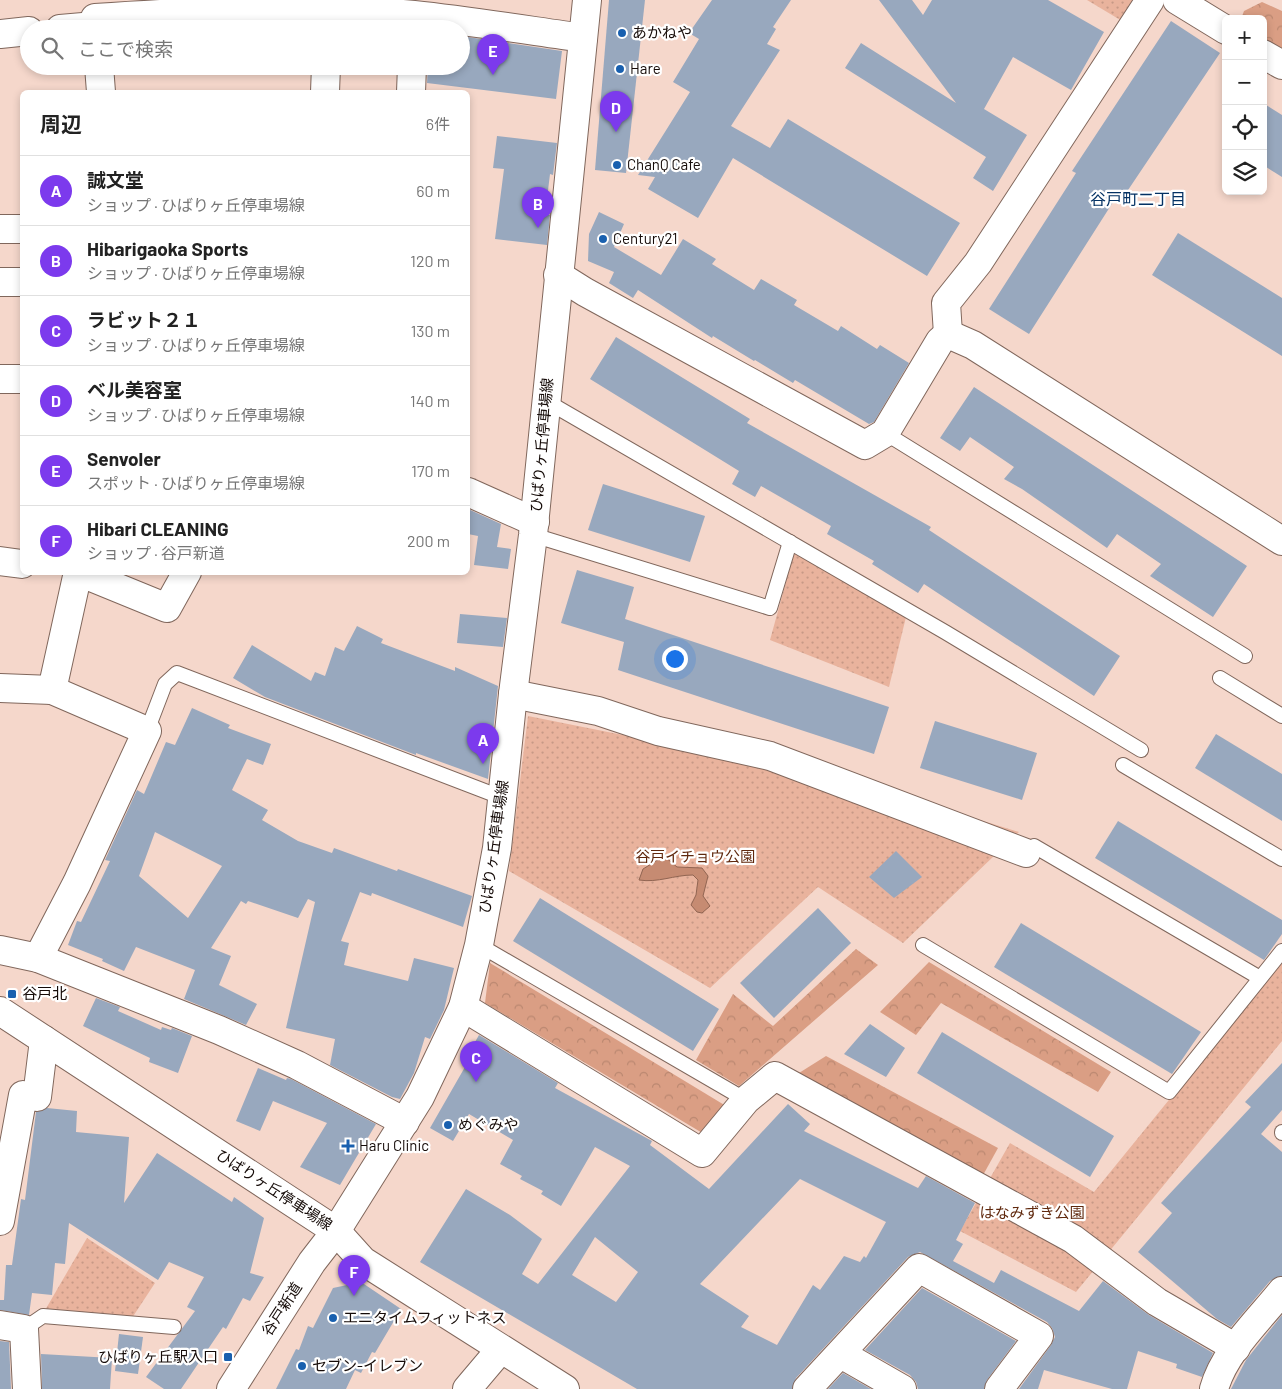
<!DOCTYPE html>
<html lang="ja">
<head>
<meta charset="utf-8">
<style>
	body { margin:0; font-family:Barlow,"Noto Sans JP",sans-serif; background:#f6f6f6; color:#222 }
	.controls { position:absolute; right:15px; top:15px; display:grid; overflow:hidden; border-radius:8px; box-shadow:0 2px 8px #0003 }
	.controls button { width:45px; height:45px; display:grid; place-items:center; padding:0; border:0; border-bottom:1px solid #e0e0e0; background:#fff; color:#222; font:25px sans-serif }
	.you { position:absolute; left:674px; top:658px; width:18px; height:18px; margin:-12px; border:4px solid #fff; border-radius:50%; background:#1a73e8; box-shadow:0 0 0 8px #1a73e833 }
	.badge { display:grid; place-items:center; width:32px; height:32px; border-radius:50%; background:#7c3aed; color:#fff; font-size:16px; font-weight:700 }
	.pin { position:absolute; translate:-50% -41px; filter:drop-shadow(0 1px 2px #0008) }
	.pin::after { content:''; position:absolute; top:26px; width:18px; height:15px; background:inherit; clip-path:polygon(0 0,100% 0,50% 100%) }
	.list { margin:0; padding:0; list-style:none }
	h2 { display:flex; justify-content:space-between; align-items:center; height:65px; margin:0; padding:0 20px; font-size:21px }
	h2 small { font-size:16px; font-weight:400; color:#767676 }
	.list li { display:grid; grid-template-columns:32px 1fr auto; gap:15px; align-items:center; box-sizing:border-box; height:70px; padding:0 20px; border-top:1px solid #e0e0e0 }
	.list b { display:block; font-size:19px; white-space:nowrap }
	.list p { margin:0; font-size:16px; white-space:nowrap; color:#767676 }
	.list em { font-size:16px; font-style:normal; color:#767676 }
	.icon { flex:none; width:28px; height:28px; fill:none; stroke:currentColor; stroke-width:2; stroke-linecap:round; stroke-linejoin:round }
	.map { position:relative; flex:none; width:1282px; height:1389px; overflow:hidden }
	.search { position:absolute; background:#fff; box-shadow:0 2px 8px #0003; left:20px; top:20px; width:450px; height:55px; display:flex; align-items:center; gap:12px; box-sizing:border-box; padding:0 18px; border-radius:28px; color:#767676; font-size:19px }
	.panel { position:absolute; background:#fff; box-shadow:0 2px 8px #0003; left:20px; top:90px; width:450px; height:485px; border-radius:8px }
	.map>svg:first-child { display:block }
	.forest { fill:url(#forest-crowns) }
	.park { fill:url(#park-dots) }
	.water { fill:#c68b72; stroke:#916552 }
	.building { fill:#98a8be; fill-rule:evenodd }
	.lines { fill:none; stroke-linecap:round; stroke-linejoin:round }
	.service-casing { stroke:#80675c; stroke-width:16 }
	.minor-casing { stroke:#80675c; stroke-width:30 }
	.tertiary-casing { stroke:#80675c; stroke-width:30 }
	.secondary-casing { stroke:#80675c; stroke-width:30 }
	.service { stroke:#fff; stroke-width:14 }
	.minor { stroke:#fff; stroke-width:28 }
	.tertiary { stroke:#fff; stroke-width:28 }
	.secondary { stroke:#fff; stroke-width:28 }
	.poi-dot { fill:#1960af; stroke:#fff; stroke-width:2 }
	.labels { text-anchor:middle; stroke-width:4.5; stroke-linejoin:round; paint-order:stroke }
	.poi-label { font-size:15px; fill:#150b08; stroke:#fff; text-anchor:start }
	.street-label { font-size:15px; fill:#150b08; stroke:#fff }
	.park-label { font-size:15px; fill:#60290e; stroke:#fff }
	.neighbourhood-label { font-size:16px; fill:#033163; stroke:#fff }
</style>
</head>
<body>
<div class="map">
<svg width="1282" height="1389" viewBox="0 0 1282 1389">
	<defs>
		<pattern id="forest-crowns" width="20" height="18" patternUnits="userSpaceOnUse" patternTransform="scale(1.25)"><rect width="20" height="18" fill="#da9e84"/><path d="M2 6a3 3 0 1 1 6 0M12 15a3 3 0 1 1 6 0" fill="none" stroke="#ba8770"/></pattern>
		<pattern id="park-dots" width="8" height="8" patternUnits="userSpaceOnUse" patternTransform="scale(1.25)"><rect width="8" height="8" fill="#e9b39d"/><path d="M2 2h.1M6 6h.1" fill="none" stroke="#c79986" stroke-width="1.8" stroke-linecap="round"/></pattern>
	</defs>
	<rect width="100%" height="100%" fill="#f5d7cb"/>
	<!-- forest -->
	<g class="forest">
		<polygon points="1262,2 1282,11 1282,60 1263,48 1263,19 1241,19 1244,11"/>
		<polygon points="856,949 878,965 739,1086 696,1060 733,994 773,1026"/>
		<polygon points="929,962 1111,1072 1098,1092 941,1003 916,1035 880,1012"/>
		<polygon points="490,963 726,1106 704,1134 485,1003"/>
		<polygon points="826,1056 998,1148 982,1177 799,1073"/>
	</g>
	<!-- park -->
	<g class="park">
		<polygon points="1087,0 1142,0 1127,24"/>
		<polygon points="794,553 906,617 889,687 770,640"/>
		<polygon points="528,716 857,782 1019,832 903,943 818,887 710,988 509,871"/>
		<polygon points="1282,961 1282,1041 1076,1292 960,1231 1010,1143 1094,1192"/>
		<polygon points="87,1238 155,1283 130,1321 44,1312"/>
	</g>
	<!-- water -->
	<path class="water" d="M664,856L677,867L702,868L708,876L703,896L710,906L702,913L697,912L691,905L696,895L698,880L693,875C674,875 658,883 639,880L643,869Z"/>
	<!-- building -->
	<g class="building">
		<polygon points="609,0 645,0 626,173 595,170"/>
		<polygon points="712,0 791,0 773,27 776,29 767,44 780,50 731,126 770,148 788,119 960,223 927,276 733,158 698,218 648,189 655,177 638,175 690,92 673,82 699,39 689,33"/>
		<polygon points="879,0 912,0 923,15 932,0 1048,0 1104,32 1071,90 1013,57 984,109 1027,135 993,191 973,178 986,157 845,68 861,43 956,103"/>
		<polygon points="1171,21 1220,53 1120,202 1115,199 1029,334 989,309 1076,173 1072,171"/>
		<polygon points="461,36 562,51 556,99 427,83 428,66 461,66"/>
		<polygon points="1263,103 1282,115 1282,177 1263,165"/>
		<polygon points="497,136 557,143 553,175 550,174 545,215 550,215 547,245 495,239 504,169 493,168"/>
		<polygon points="599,212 624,224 614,247 661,275 683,239 716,259 712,264 754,290 761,279 797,300 794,305 838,331 841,326 877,349 880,345 909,363 874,422 869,424 795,380 793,383 755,360 754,361 713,336 712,338 638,290 633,298 609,283 614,272 588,261 589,234"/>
		<polygon points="1178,233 1282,298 1282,356 1152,275"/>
		<polygon points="616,337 750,419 747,423 931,527 929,530 1120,656 1094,696 924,584 918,593 872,564 874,561 827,534 831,526 761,486 755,497 732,484 739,471 590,379"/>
		<polygon points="974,387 1247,566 1213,617 1150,576 1161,564 1117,534 1107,548 1022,489 1004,479 1014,467 970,437 960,451 940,438"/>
		<polygon points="603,484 705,516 690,562 588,530"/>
		<polygon points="468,509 501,524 497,547 511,549 508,569 474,565 478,536 468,534"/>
		<polygon points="577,570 634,587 625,619 889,707 874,754 618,670 624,642 561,623"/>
		<polygon points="460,614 507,618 503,647 457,643"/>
		<polygon points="357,626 383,639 381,643 455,671 455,667 498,686 488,779 416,753 416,755 265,697 233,678 252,645 311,681 315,672 325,676 335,647 344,651"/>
		<path d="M192,708L230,725L228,728L271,744L263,765L247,759L232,790L268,810L262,820L298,841L332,853L334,848L397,871L398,869L472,896L463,927L372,893L371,896L360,892L341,941L349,943L344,965L408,981L414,958L454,968L444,1010L430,1039L425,1037L414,1073L400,1099L392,1097L330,1065L335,1039L286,1028L315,902L308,899L298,918L248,901L246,904L241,901L211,948L231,956L219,985L257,1004L246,1025L184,999L195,970L136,947L124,971L102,961L103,959L68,945L77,921L81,922L110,861L105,860L137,790L144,794L166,742L175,745ZM155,832L222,866L188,918L139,876Z"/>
		<polygon points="935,721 1037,753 1022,800 920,768"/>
		<polygon points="1216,734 1282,774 1282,821 1195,768"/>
		<polygon points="1118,821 1282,920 1282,934 1264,960 1095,858"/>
		<polygon points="896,851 922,877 894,898 869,877"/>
		<polygon points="540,898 719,1009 693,1051 513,941"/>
		<polygon points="818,908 851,943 774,1018 740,983"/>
		<polygon points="1021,923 1201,1032 1172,1074 994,967"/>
		<polygon points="96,998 120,1007 118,1011 161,1030 162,1027 171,1030 172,1028 192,1036 178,1073 149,1062 150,1058 83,1026"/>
		<polygon points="870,1024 905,1048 886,1077 844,1054"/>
		<polygon points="942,1032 1114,1136 1090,1177 917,1073"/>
		<path d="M479,1035L558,1083L555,1088L652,1141L650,1145L709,1189L788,1104L810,1124L804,1131L918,1188L926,1176L975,1203L956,1240L963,1244L953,1261L994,1283L1001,1270L1079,1311L1103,1281L1149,1315L1213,1353L1202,1377L1176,1368L1177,1364L1138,1351L1127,1389H1112L1044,1370L1038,1389H1019L1051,1345L1055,1337L1052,1328L1047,1322L920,1252L908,1257L796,1378L792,1389H637L420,1262L466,1189L510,1215L542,1239L522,1274L538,1284L630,1166L595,1147L561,1206L541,1194L543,1191L520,1179L522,1176L500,1164L513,1140L469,1114L453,1141L430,1128L469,1060L466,1058ZM800,1179L886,1222L866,1258L864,1256L860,1262L844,1256L820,1290L813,1285L777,1345L741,1327L749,1316L700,1284ZM595,1237L638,1272L616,1302L572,1275Z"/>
		<polygon points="1282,1063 1282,1110 1261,1134 1282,1152 1282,1276 1270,1281 1231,1327 1217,1319 1138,1252 1172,1213 1161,1203 1251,1107 1245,1102"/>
		<polygon points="258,1068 286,1080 287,1078 291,1079 376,1124 340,1185 300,1167 327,1123 273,1101 260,1131 236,1121"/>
		<polygon points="47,1108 77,1111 76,1132 129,1137 124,1203 157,1153 232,1202 234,1197 264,1218 250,1273 264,1277 250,1301 243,1298 226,1329 223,1327 181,1389 164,1389 146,1377 195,1311 187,1307 204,1277 169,1262 158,1280 69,1223 65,1264 55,1263 52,1295 32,1293 29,1315 0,1310 0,1300 4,1300 6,1265 12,1265 21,1199 25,1200 36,1112"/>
		<polygon points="361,1282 401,1309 375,1353 372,1352 361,1373 355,1370 346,1389 276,1389 296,1349 299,1350 308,1326 313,1328 333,1288"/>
		<polygon points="922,1288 1016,1341 987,1380 984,1389 918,1389 916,1382 910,1375 865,1350"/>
		<polygon points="1282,1315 1282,1389 1231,1389 1246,1360"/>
		<polygon points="119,1334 143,1337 138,1374 115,1371"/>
		<polygon points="0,1341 9,1342 11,1389 0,1389"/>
		<polygon points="41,1354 112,1358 110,1389 42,1389"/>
		<polygon points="843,1373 871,1389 828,1389"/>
	</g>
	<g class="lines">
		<!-- service casing -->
		<g class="service-casing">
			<g id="service">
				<polyline points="546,401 945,632 1141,750"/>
				<polyline points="885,433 1245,656"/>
				<polyline points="533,535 770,608 790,542"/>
				<polyline points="1220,678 1282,716"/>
				<polyline points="147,731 165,684 177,673 503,798"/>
				<polyline points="1123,765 1282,859"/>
				<polyline points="1034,846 1260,978"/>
				<polyline points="479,945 746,1100"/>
				<polyline points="923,945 1169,1092 1282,951"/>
				<polyline points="1282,1132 1282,1133"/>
				<polyline points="24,1329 43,1316 174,1327"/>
			</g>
		</g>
		<!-- minor casing -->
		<g class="minor-casing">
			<g id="minor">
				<polyline points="1177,0 1226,30"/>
				<path d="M95,18C200,11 308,5 414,15C470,21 526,30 583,38"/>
				<polyline points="60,29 95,26"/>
				<polyline points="0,34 29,31"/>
				<polyline points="1263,54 1282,65"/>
				<polyline points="99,66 101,92"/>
				<polyline points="325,92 326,66"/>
				<polyline points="411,92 412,66"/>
				<polyline points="0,229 22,229"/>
				<polyline points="558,275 585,292 865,445 885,433 940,341 948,334"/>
				<polyline points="0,282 22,282"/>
				<polyline points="948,334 946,303 978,263 1150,0"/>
				<polyline points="948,334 973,345 1282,541"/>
				<polyline points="0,379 22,379"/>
				<polyline points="468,492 535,522"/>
				<polyline points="0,561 22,564"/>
				<polyline points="79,572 167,608 187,572"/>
				<polyline points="0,688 52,690 147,731 77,883 38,958"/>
				<polyline points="52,690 78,572"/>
				<polyline points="513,694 598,711 658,731 770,756 1026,853"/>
				<polyline points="0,950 38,958 219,1030 297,1065 405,1122"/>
				<polyline points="463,1007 702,1153 746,1100 775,1076 1073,1239 1157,1302 1236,1348"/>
				<polyline points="0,1221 23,1095 37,1097 44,1040"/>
				<polyline points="0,1325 24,1329 27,1389"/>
				<polyline points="841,1354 902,1389"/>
				<polyline points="467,1389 500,1350"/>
				<polyline points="807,1389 919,1268 1039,1336 999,1389"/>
				<path d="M1214,1389C1224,1352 1259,1320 1282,1291"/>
			</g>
		</g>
		<!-- tertiary casing -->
		<g class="tertiary-casing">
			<polyline id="tertiary" points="336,1231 363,1261 565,1389"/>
		</g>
		<!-- secondary casing -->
		<g class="secondary-casing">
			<g id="secondary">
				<polyline points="0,1011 336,1231"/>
				<polyline points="231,1389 312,1262 336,1231 420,1097 463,1007 479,945 497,848 513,694 533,535 587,0"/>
			</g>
		</g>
		<!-- service -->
		<use href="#service" class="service"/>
		<!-- minor -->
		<use href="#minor" class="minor"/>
		<!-- tertiary -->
		<use href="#tertiary" class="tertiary"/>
		<!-- secondary -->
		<use href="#secondary" class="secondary"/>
	</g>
	<!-- markers -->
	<g class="poi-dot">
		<circle cx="622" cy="33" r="5"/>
		<circle cx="620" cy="69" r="5"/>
		<circle cx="617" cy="165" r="5"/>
		<circle cx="603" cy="239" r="5"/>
		<rect x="7" y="989" width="10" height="10" rx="2.5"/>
		<circle cx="448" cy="1125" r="5"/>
		<path d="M345.5 1138.5h5v5h5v5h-5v5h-5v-5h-5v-5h5z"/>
		<circle cx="333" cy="1318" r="5"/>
		<rect x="223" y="1352" width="10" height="10" rx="2.5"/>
		<circle cx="302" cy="1366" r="5"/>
	</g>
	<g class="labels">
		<!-- poi labels -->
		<g class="poi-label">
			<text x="632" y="38">あかねや</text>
			<text x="630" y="74">Hare</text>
			<text x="627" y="170">ChanQ Cafe</text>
			<text x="613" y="244">Century21</text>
			<text x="22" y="999">谷戸北</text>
			<text x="458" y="1130">めぐみや</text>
			<text x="359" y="1151">Haru Clinic</text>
			<text x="343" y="1323">エニタイムフィットネス</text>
			<text x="218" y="1362" text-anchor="end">ひばりヶ丘駅入口</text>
			<text x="312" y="1371">セブン-イレブン</text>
		</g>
		<!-- street labels -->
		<g class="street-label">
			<text transform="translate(542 445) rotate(-85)" y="5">ひばりヶ丘停車場線</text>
			<text transform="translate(494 847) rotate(-82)" y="5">ひばりヶ丘停車場線</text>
			<text transform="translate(274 1190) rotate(33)" y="5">ひばりヶ丘停車場線</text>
			<text transform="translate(282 1309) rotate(-57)" y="5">谷戸新道</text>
		</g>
		<!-- park labels -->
		<g class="park-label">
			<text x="695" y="862">谷戸イチョウ公園</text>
			<text x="1032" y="1218">はなみずき公園</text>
		</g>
		<!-- neighbourhood labels -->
		<g class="neighbourhood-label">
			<text x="1138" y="205">谷戸町二丁目</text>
		</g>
	</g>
</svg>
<div class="controls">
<button>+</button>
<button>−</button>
<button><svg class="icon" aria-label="locate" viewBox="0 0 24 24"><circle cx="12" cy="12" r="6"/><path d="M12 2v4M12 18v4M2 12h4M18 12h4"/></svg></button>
<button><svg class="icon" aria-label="layers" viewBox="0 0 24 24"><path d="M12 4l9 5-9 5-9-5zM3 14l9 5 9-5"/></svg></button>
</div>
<div class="you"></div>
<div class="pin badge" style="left:483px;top:764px">A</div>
<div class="pin badge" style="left:538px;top:228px">B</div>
<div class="pin badge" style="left:476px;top:1082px">C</div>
<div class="pin badge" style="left:616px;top:132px">D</div>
<div class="pin badge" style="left:493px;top:75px">E</div>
<div class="pin badge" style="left:354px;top:1296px">F</div>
<div class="search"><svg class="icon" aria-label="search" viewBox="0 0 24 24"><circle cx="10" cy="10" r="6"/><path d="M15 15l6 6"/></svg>ここで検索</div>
<section class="panel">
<h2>周辺<small>6件</small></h2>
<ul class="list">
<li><span class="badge">A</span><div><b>誠文堂</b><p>ショップ · ひばりヶ丘停車場線</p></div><em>60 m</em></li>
<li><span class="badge">B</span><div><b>Hibarigaoka Sports</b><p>ショップ · ひばりヶ丘停車場線</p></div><em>120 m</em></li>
<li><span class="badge">C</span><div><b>ラビット２１</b><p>ショップ · ひばりヶ丘停車場線</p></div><em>130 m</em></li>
<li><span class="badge">D</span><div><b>ベル美容室</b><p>ショップ · ひばりヶ丘停車場線</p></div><em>140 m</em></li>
<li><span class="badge">E</span><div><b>Senvoler</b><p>スポット · ひばりヶ丘停車場線</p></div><em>170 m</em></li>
<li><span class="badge">F</span><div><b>Hibari CLEANING</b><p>ショップ · 谷戸新道</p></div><em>200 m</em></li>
</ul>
</section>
</div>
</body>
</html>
